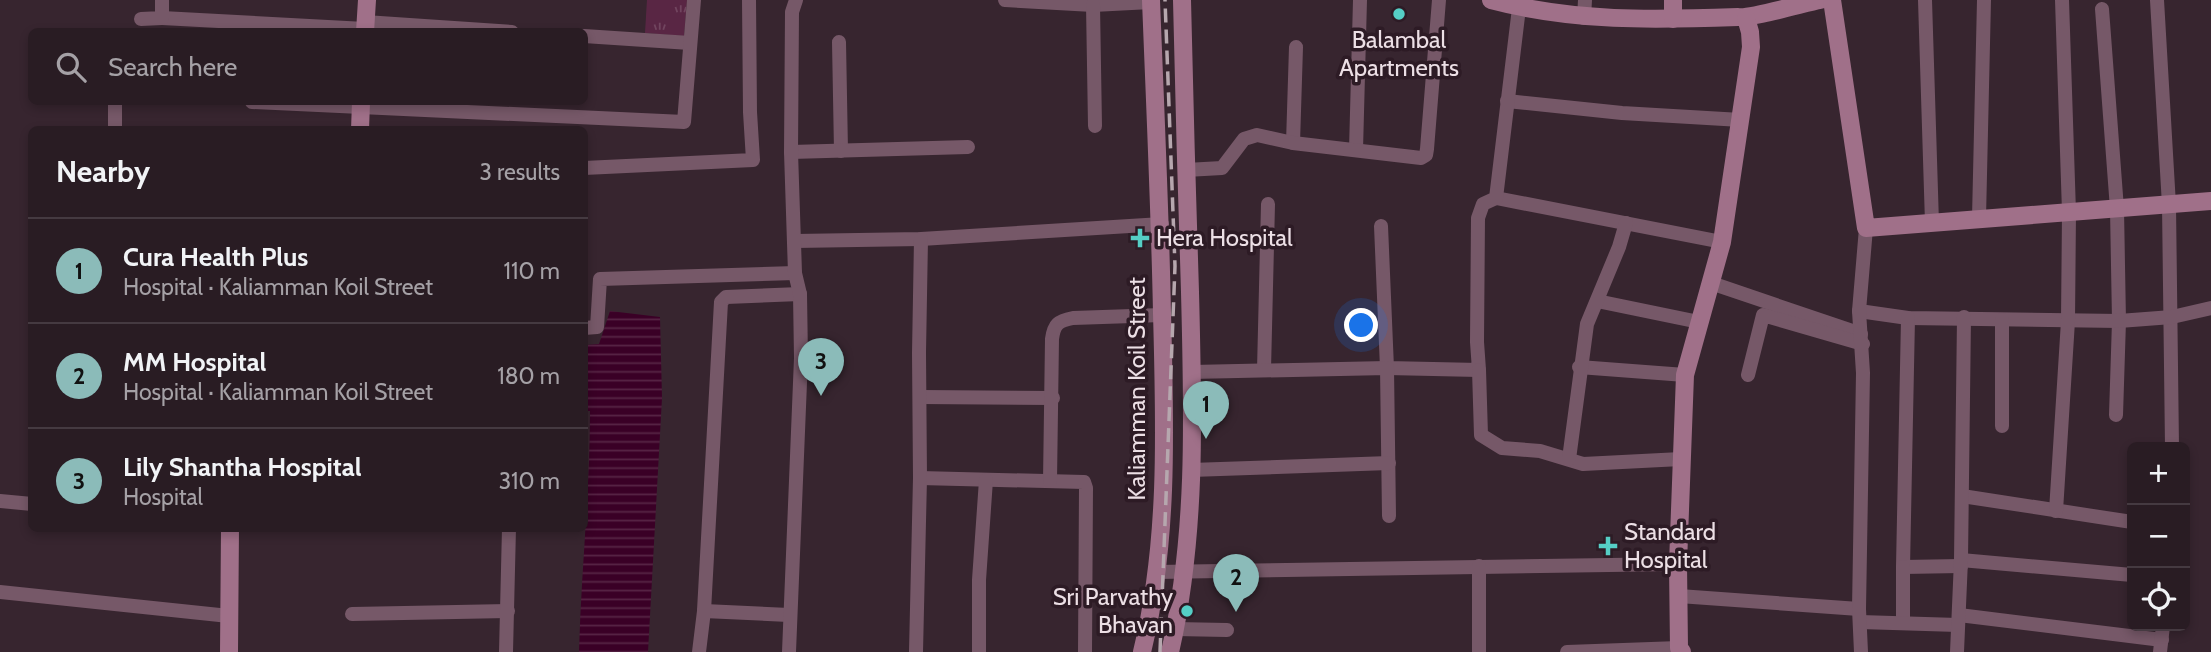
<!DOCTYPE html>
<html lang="en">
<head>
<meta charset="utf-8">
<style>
	body { margin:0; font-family:Cabin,sans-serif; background:#31252b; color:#f1f3f6 }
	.controls { position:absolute; right:21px; bottom:21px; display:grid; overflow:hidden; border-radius:10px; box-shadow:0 4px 10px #0003 }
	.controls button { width:63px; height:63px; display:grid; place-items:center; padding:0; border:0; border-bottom:2px solid #453a41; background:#291c23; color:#f1f3f6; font:35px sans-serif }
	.you { position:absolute; left:1362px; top:326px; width:24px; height:24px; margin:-18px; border:5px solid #fff; border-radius:50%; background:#1a73e8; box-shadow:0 0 0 10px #1a73e833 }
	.badge { display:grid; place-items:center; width:46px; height:46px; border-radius:50%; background:#8bbbb9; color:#111; font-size:23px; font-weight:700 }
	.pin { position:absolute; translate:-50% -58px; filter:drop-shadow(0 2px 4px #0008) }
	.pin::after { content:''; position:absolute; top:37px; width:24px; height:21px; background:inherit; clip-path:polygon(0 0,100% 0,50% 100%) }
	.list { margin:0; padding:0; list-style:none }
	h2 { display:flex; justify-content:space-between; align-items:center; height:91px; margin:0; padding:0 28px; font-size:30px }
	h2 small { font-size:23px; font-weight:400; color:#a5a1a6 }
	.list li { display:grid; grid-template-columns:46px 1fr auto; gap:21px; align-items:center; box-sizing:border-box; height:105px; padding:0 28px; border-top:2px solid #453a41 }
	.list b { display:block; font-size:26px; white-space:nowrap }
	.list p { margin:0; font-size:23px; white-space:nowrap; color:#a5a1a6 }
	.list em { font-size:23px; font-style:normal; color:#a5a1a6 }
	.icon { flex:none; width:38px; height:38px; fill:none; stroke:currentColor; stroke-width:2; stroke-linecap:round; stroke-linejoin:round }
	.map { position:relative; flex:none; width:2211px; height:652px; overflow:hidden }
	.search { position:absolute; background:#291c23; box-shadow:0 4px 10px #0003; left:28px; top:28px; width:560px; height:77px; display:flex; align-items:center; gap:18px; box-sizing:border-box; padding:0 24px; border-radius:10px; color:#a5a1a6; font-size:26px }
	.panel { position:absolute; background:#291c23; box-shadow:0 4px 10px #0003; left:28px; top:126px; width:560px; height:406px; border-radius:10px }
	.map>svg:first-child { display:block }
	.park { fill:url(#park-tufts) }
	.water { fill:url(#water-rules) }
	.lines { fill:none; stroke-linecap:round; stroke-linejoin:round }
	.street { stroke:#765868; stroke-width:14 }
	.secondary { stroke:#a07089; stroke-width:18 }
	.rail { stroke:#b6a7ae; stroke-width:3.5; stroke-dasharray:14 7; stroke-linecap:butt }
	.poi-dot { fill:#55cec5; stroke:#2d1b25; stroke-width:2.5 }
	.labels { text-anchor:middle; stroke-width:7; stroke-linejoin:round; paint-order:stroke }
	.poi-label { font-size:24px; fill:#ecdfe5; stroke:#2d1b25; text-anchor:start }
	.street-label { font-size:24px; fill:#ecdfe5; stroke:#2d1b25 }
</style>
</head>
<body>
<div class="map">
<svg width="2211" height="652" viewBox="0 0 2211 652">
	<defs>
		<pattern id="park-tufts" width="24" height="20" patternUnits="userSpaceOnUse" patternTransform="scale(1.75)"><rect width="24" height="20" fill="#592644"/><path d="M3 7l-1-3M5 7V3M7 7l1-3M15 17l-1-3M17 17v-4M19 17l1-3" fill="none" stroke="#71455f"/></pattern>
		<pattern id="water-rules" width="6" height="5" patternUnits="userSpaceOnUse" patternTransform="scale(1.75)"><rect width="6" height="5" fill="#3a0026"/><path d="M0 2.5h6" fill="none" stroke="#572545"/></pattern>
	</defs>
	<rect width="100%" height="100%" fill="#37252f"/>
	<!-- park -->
	<polygon class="park" points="647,0 687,0 684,36 645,33"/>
	<!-- water -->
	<path class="water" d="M610,311L660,317L662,398L648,652H579C581,572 590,492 590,411H585V345L599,344Z"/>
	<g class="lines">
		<!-- street -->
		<g class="street">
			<polyline points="1005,0 1093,5 1151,2"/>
			<polyline points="1925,0 1932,223"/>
			<polyline points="2157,0 2169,205 2172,447"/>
			<polyline points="1093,5 1095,126"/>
			<polyline points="2102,9 2117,209 2119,321 2116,415"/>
			<polyline points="162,18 365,29"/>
			<polyline points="1584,18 1585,0"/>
			<polyline points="141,19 162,18 162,0"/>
			<polyline points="365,22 512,32"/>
			<polyline points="584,36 690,43"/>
			<polyline points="839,42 841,151"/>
			<polyline points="1507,101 1622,113 1741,120"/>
			<polyline points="115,102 115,130"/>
			<polyline points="252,102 684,122 694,0"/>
			<polyline points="1293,143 1296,47"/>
			<polyline points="1356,150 1360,0"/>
			<polyline points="791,152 968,147"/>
			<polyline points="584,168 753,160 750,112 749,0"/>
			<polyline points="1186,170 1222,168 1244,139 1257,135 1293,143 1421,158 1426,155 1427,149 1439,0"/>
			<polyline points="1496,198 1722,242"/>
			<polyline points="1979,218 1984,0"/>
			<polyline points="1381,226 1387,368 1479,370 1477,342 1478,218 1483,204 1496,198 1519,8"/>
			<polyline points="795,241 921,239 1162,224"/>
			<polyline points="1711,283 1861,334"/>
			<polyline points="1597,301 1699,322"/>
			<polyline points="1859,311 1908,318 2119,321 2172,317 2211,308"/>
			<polyline points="1908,318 1903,567 1961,566"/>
			<polyline points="2002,320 2002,426"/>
			<polyline points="584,328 597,327 600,279 795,273"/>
			<polyline points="1579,367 1685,375"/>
			<polyline points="1264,370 1268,204"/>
			<polyline points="1479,370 1481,435 1502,448 1540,451 1583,464 1681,459"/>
			<polyline points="1192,372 1387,368 1389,516"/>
			<polyline points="1748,375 1763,315 1863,344"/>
			<polyline points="920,397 1053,398"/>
			<polyline points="1569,459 1587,324 1619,247 1626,223"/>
			<polyline points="1191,470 1389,463"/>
			<polyline points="920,478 1084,482 1086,488 1085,652"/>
			<path d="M1050,481L1052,339C1054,324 1058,321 1073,318L1162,315"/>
			<polyline points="1962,496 2132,522"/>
			<polyline points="0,501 32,504"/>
			<polyline points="2056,511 2068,321 2069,212 2062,0"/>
			<polyline points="1961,560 2132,575"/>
			<polyline points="1903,567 1903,623"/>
			<polyline points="1156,572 1678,564"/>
			<polyline points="0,592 229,616"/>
			<polyline points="1679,596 1859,609"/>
			<polyline points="704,611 789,615"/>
			<polyline points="352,614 508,611"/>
			<polyline points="1959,615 2162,640"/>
			<polyline points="1860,622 1958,625"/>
			<polyline points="1175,629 1227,630"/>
			<polyline points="506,652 509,528"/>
			<polyline points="699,652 704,611 721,302 726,297 800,294"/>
			<polyline points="789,652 801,358 800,294 795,273 791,152 792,12 796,0"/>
			<polyline points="916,652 920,478 919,353 921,239"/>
			<polyline points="979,652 979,580 986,480"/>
			<polyline points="1479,652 1479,566"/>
			<polyline points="1567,652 1679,648"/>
			<polyline points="1861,652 1859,609 1863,373 1859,311 1866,228"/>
			<polyline points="1957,652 1961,560 1964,317"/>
			<polyline points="2160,652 2163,626"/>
		</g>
		<!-- secondary -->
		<g class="secondary">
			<path d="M1491,0C1574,22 1653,20 1738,17C1748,19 1805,3 1820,0"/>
			<polyline points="1832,0 1866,228 2211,201"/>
			<polyline points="1673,19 1673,0"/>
			<polyline points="365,32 367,0"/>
			<polyline points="360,130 361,102"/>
			<polyline points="229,652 230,528"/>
			<path d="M1142,652C1169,542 1165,426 1162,313C1160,209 1155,105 1151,0"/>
			<path d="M1170,652C1197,535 1193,412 1190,292C1187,195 1184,97 1182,0"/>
			<polyline points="1682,652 1679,648 1678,564 1685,375 1722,242 1751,47 1750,32 1746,18"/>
		</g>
		<!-- rail -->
		<polyline class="rail" points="1160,652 1175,266 1165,0"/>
	</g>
	<!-- markers -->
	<g class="poi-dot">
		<circle cx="1399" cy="14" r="7"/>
		<path d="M1136.5 227.5h7v7h7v7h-7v7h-7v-7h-7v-7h7z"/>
		<path d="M1604.5 535.5h7v7h7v7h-7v7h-7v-7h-7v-7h7z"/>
		<circle cx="1187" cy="611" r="7"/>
	</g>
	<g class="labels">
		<!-- poi labels -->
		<g class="poi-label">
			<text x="1399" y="48" text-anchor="middle">Balambal<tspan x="1399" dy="28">Apartments</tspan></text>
			<text x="1156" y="246">Hera Hospital</text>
			<text x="1624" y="540">Standard<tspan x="1624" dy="28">Hospital</tspan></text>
			<text x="1173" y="605" text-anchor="end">Sri Parvathy<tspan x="1173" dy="28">Bhavan</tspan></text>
		</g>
		<!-- street labels -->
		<g class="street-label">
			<text transform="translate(1137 389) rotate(-90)" y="8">Kaliamman Koil Street</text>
		</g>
	</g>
</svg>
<div class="controls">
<button>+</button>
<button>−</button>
<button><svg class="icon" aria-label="locate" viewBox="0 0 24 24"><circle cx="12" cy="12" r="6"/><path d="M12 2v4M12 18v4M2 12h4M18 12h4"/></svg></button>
</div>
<div class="you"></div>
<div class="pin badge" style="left:1206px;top:439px">1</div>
<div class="pin badge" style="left:1236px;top:612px">2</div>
<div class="pin badge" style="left:821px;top:396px">3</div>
<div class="search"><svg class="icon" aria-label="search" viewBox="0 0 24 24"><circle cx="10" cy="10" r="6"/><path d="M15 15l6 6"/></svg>Search here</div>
<section class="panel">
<h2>Nearby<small>3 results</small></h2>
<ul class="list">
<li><span class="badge">1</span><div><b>Cura Health Plus</b><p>Hospital · Kaliamman Koil Street</p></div><em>110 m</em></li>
<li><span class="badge">2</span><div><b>MM Hospital</b><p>Hospital · Kaliamman Koil Street</p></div><em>180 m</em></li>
<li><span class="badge">3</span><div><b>Lily Shantha Hospital</b><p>Hospital</p></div><em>310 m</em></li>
</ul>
</section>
</div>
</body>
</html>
